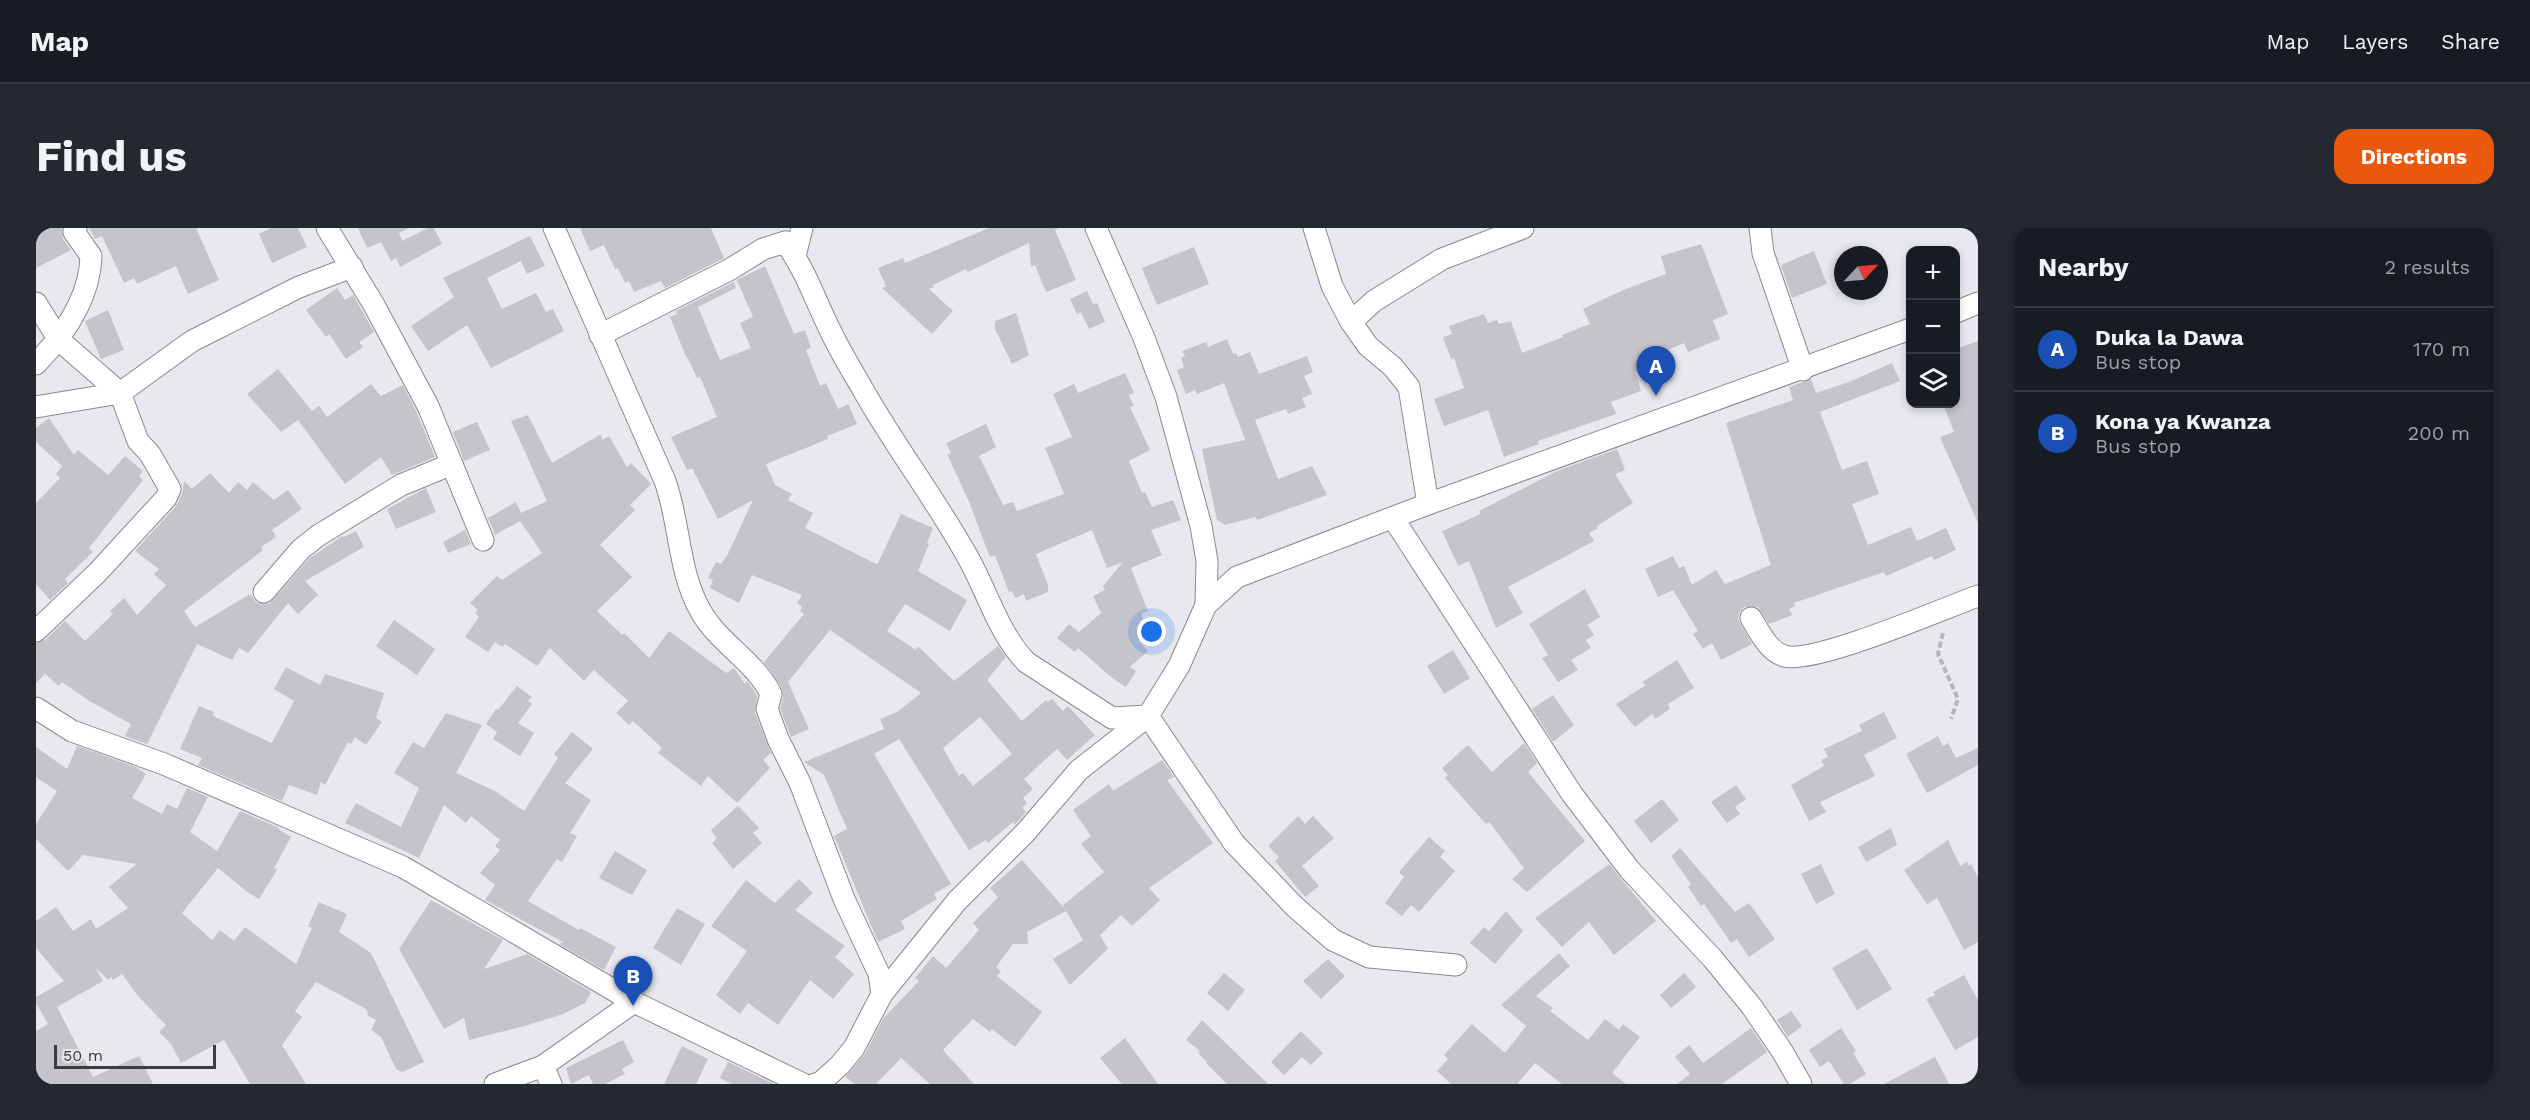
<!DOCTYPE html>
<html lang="en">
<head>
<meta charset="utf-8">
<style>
	body { margin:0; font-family:"Work Sans",sans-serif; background:#242831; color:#f1f3f6 }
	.controls { position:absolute; right:18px; top:18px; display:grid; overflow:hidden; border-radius:12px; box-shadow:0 3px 9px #0003 }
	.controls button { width:54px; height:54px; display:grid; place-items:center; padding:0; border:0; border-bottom:2px solid #363941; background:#171b24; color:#f1f3f6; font:30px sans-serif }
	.compass { position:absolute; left:1798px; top:18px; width:54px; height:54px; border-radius:50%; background:#171b24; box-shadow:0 3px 9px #0003; rotate:64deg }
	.scale { position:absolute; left:18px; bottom:15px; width:162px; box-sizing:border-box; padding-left:6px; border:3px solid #3c3b3d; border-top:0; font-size:16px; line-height:21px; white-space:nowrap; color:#3c3b3d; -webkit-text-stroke:4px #e9e8ee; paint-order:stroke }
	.you { position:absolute; left:1116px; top:404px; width:21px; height:21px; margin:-15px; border:4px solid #fff; border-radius:50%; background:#1a73e8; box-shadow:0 0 0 9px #1a73e833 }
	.badge { display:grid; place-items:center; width:39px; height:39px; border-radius:50%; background:#ea580c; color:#fff; font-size:20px; font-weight:700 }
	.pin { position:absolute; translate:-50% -50px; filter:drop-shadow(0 2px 3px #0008) }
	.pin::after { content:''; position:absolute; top:32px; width:21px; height:18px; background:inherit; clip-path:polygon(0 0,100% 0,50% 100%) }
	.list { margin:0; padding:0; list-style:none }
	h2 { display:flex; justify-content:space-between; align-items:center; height:78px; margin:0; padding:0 24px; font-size:26px }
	h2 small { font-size:20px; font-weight:400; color:#9ea1a6 }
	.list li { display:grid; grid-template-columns:39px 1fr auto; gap:18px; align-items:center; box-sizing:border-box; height:84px; padding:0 24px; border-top:2px solid #363941 }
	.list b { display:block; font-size:22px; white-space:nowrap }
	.list p { margin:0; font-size:20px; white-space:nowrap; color:#9ea1a6 }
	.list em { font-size:20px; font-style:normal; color:#9ea1a6 }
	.icon { flex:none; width:33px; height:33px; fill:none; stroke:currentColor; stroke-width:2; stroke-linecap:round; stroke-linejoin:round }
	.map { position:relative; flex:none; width:1942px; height:856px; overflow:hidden; border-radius:18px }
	header { display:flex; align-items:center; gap:36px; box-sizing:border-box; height:84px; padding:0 30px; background:#171b24; border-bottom:2px solid #363941 }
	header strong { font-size:28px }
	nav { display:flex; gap:33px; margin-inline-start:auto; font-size:21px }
	.intro { display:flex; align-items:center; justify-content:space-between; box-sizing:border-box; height:144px; padding:0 36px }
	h1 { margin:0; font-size:42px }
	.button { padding:15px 27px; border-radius:18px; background:#ea580c; color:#fff; font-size:21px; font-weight:700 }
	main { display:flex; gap:36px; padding:0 36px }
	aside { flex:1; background:#171b24; border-radius:18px; box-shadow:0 3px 9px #0003 }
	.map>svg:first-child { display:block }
	.building { fill:#c5c4ca; fill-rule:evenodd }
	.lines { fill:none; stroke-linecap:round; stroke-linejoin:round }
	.street-casing { stroke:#89898e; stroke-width:23 }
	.path { stroke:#b5b4b9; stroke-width:4; stroke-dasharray:6 3; stroke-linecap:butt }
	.street { stroke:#fff; stroke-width:21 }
</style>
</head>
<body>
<header>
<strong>Map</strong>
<nav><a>Map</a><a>Layers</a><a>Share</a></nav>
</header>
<div class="intro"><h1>Find us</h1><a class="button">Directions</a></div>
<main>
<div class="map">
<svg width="1942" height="856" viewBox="0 0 1942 856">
	<rect width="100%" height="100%" fill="#e9e8ee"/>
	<!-- building -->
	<g class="building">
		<polygon points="0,0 26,0 27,11 35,22 0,40"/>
		<polygon points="53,0 160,0 183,52 152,66 140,38 101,56 98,50 88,55 66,8 59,11"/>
		<polygon points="235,0 262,0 271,19 236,35 223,6"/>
		<polygon points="322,0 373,0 363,5 366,13 392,0 398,0 406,16 364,39 360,30 355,33 345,14 331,20"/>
		<polygon points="544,0 675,0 688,30 629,60 625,53 598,64 593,53 589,55 582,40 579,41 568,17 554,23"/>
		<polygon points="953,0 1023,0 1019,2 1040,52 1010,64 999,37 995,39 993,15 932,44 930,41 897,57 898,59 893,61 917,83 896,106 846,60 850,58 842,40 867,30 869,35"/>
		<polygon points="494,8 509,38 491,46 485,33 451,50 466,81 500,65 510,84 517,81 528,103 455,140 431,97 392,123 375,98 418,69 407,50"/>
		<polygon points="1665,16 1692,86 1677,92 1684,111 1652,124 1648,115 1610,131 1614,139 1599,144 1605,163 1575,174 1580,186 1502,213 1503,216 1468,229 1452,182 1408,198 1398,171 1428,160 1418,130 1415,131 1407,109 1416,106 1413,98 1448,86 1452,95 1461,92 1463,96 1475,93 1486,125 1527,109 1526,107 1554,96 1547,81 1587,62 1630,46 1625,28"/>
		<polygon points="1158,19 1173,56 1121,77 1106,40"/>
		<polygon points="1778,23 1791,56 1756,70 1745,37"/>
		<path d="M729,38L758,106L769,102L775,120L770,122L784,158L790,155L802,181L812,176L821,196L791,208L792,211L730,236L739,257L756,266L752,272L777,285L769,300L840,336L842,335L865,286L897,300L891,315L893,316L882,343L931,372L914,403L869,376L851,403L880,422L882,418L918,453L962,418L970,429L951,452L986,493L1010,472L1012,474L1016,471L1027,483L1032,478L1059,507L1031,532L1021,521L988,551L997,561L987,570L991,575L986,580L990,584L979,597L977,594L952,615L950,612L933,622L863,511L838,526L915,656L898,666L901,671L865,693L869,701L842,714L798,608L811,601L788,547L768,534L848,501L844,491L861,484L885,465L794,402L752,454L773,501L755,509L744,480L747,469L746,460L728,434L768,386L764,383L766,379L761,375L766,367L716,347L703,375L674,360L677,352L672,350L680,334L685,336L692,326L717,272L682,291L656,240L651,242L635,209L681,189L664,149L661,150L652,130L651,131L634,89L641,86L640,83L698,54L700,60L662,79L684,132L715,120L704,95L717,89L701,52ZM944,489L976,526L937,558L927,545L923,548L907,520Z"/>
		<polygon points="301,60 309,72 317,67 338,104 323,114 327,119 310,131 293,106 290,109 270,82"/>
		<polygon points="1051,63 1057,76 1061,75 1069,94 1053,101 1045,84 1041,86 1034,71"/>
		<polygon points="72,82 88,122 65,131 49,93"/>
		<polygon points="980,85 993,127 976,136 959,101 959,93"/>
		<polygon points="1191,111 1197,126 1200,125 1202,129 1214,124 1223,146 1271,128 1277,144 1268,148 1276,166 1266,170 1270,179 1252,186 1250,181 1219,192 1242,251 1276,238 1291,267 1221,292 1220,289 1189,297 1181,292 1166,221 1209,212 1208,209 1188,155 1161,166 1159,162 1150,166 1141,142 1148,139 1145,130 1149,128 1146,123 1170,114 1172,119"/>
		<polygon points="1942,113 1942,295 1904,209 1918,204 1907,176 1920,176 1920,121"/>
		<polygon points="1856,135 1864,153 1784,184 1806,242 1831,233 1843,266 1816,276 1832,317 1875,299 1881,313 1910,300 1920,322 1898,332 1896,328 1850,348 1848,344 1758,375 1759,378 1753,381 1756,387 1733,396 1722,379 1709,379 1704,383 1702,391 1716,416 1685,432 1676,415 1667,421 1657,406 1662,403 1637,362 1622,369 1609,341 1637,328 1643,340 1648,338 1656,357 1680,342 1689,356 1735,337 1690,195 1757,172 1753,159 1775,151 1780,165 1813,154"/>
		<polygon points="242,141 276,183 283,178 291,189 335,156 345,168 367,157 380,183 399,229 356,247 345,229 309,256 262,192 245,204 211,166"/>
		<polygon points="1089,145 1098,165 1093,167 1098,178 1094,179 1114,222 1093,233 1106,265 1109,264 1116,279 1137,272 1145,292 1115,302 1126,327 1095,340 1112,383 1105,386 1112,403 1105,406 1107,410 1102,412 1112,423 1094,439 1100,443 1090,459 1075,449 1042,420 1039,424 1021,410 1033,396 1043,404 1065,385 1057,368 1069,362 1067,358 1087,334 1071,340 1056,302 1000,326 1012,357 1012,364 990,373 988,366 979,370 976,363 973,364 959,327 954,329 950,319 934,276 911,226 915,225 910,215 950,196 960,219 943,228 967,277 977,274 981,283 1028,266 1009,220 1036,209 1017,166 1038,156 1042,165"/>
		<polygon points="492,187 516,235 565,206 566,212 573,208 591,239 595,235 615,256 594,277 599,282 564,317 596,349 561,383 586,407 588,405 613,430 633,403 690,445 698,440 709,456 711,453 717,461 721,468 719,485 735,525 727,532 734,540 701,575 672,548 665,558 622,525 626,520 597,493 593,497 580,485 592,473 558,442 548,453 514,420 501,438 469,416 467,419 459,414 452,424 429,409 443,389 439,385 442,382 434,375 461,348 466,352 506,325 484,293 459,307 452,290 480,274 485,285 511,273 475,193"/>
		<polygon points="13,190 38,227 42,222 72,247 89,228 107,243 103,248 107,252 53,320 57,324 29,351 32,355 14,372 0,356 0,275 24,250 20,246 26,238 0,214 0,200"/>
		<polygon points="441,194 454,222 428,233 417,204"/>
		<polygon points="1581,221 1589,242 1579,246 1597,275 1561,298 1562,300 1553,305 1558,313 1472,359 1487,385 1460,400 1433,333 1422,338 1406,303 1445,286 1443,283 1521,243"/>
		<polygon points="174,245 193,265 202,254 211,262 217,254 238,272 252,262 266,281 236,302 240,309 225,319 227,322 148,383 159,399 214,366 220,374 233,376 274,330 306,308 308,309 320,303 328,319 269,353 282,367 262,386 252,375 212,425 203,420 196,432 161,416 111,516 89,508 95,496 55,474 26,454 23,458 9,446 0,455 0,415 9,412 29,393 49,413 77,386 74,383 88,370 101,387 130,357 118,346 123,341 99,323 140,278 146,266 148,253 156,261"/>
		<polygon points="390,260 400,284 360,301 351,281"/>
		<polygon points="429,302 435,316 412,325 407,314"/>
		<polygon points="1549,361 1564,389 1551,397 1558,407 1550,412 1555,420 1535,432 1542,442 1522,454 1506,430 1512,427 1493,396"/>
		<polygon points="358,392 399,421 381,447 340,418"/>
		<polygon points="1417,422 1434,450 1408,466 1391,438"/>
		<polygon points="1641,432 1658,460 1632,476 1634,481 1619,491 1616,486 1599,499 1580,476 1610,457 1606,454"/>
		<polygon points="250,439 284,457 289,446 348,465 340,490 346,494 330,517 319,509 315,516 312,514 289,557 285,554 281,567 253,557 246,573 162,537 166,530 144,521 163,478 178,484 177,488 236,515 258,473 238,461"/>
		<polygon points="481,458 496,469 492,473 496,476 482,495 498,505 484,528 457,511 461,504 450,496 460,481 462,482"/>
		<polygon points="1517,467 1538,497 1517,514 1496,481"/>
		<polygon points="1848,484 1861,510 1828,527 1839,548 1784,574 1790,584 1773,593 1755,557 1788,538 1785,532 1792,529 1788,521 1826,503 1823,497"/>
		<polygon points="410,485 446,497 420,545 459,563 488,583 522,530 518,526 536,504 557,521 529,555 555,572 534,605 541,608 526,634 521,631 492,673 543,702 544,700 580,719 568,742 523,716 527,714 449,672 459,657 444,645 464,622 459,618 464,612 435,588 430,595 408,577 383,630 309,595 320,575 365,599 383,560 358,545 377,514 388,520"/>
		<polygon points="1902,508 1907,518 1912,515 1920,530 1942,520 1942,537 1891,565 1870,526"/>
		<polygon points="1488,515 1501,535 1492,544 1549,613 1491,664 1476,651 1488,640 1453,594 1450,596 1409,550 1412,547 1406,540 1432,517 1456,544"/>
		<polygon points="41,518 100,539 110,546 96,570 126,586 131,576 141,581 151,560 172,569 154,604 181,623 204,583 243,600 242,601 255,609 238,640 241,642 223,671 210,663 182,640 146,685 176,712 184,702 198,713 209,699 260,736 276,700 272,698 283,674 311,686 303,704 335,725 388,834 366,844 360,841 345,809 335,802 340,792 331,787 332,784 330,781 280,754 259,783 266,789 246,817 270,856 214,856 188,812 145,835 135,816 123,804 130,797 102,768 86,746 77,752 75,749 72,752 60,740 67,753 21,779 57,849 103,828 117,856 0,856 0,803 12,796 0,775 0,769 28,753 0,720 0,693 20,679 37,703 55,691 60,701 92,680 73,659 100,636 47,627 32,643 0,611 0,596 21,563 0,549 0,519 31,541"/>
		<polygon points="1126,532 1138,549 1131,552 1177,615 1113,660 1124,672 1096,698 1085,687 1064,707 1072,721 1034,757 1017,731 1047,712 1030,683 991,704 992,716 977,716 960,739 965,743 961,748 1006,784 979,819 956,801 954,804 937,791 907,822 938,856 894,856 865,830 840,856 819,856 809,849 829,826 847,791 883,753 879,750 897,728 910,740 943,702 937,695 962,669 954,660 986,632 1029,681 1027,677 1068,644 1045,616 1055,608 1037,582 1073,556 1077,563"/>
		<polygon points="1700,557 1710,571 1699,579 1704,586 1691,595 1675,574"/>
		<polygon points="1626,571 1643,592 1615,615 1598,593"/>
		<polygon points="702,578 723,600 717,605 726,615 697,641 676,615 681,610 675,602"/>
		<polygon points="1262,588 1269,596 1277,588 1298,610 1266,638 1283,658 1269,669 1239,633 1243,629 1232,618"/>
		<polygon points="1855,600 1861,617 1830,634 1822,619"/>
		<polygon points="1393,609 1409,623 1404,629 1419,643 1383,684 1375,677 1366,688 1349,675 1368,649 1363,644"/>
		<polygon points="1912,612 1924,638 1931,634 1933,638 1935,636 1942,649 1942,714 1928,722 1901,670 1891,676 1868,642"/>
		<polygon points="1644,620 1699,684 1713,675 1739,711 1713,729 1701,711 1695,715 1668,676 1665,678 1652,659 1655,656 1635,628"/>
		<polygon points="579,623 611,642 596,667 563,650"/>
		<polygon points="1573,636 1620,693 1578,727 1553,694 1526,719 1499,690"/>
		<polygon points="1785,636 1799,666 1780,676 1765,646"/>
		<polygon points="763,651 777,665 759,682 809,718 799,729 818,746 797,771 774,752 742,797 712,775 704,786 680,767 711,723 675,698 710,652 739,675"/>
		<polygon points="395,672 467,712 448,741 491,726 555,764 549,775 527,786 489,798 433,812 428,790 408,801 363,721"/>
		<polygon points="641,680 669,696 645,737 617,720"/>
		<polygon points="1470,683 1487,703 1459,736 1434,715 1448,699 1453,703"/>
		<polygon points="1831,720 1856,761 1821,782 1796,740"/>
		<polygon points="1523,725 1534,738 1500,768 1517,780 1514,783 1552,812 1569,791 1583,802 1587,796 1604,809 1576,845 1590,856 1526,856 1499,835 1481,856 1415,856 1401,843 1412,831 1408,827 1436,796 1469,825 1490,798 1465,777"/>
		<polygon points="1292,731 1309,748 1285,771 1267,753"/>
		<polygon points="1188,745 1209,762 1192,783 1171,765"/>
		<polygon points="1648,745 1660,759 1635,780 1624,767"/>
		<polygon points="1928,747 1942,772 1942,809 1919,822 1890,771 1899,767 1897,764"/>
		<polygon points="1755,783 1766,798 1752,809 1741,792"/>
		<polygon points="1166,792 1232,856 1191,856 1170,835 1171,834 1162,825 1164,823 1150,812"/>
		<polygon points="1715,800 1731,824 1686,856 1641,856 1654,846 1639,829 1653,817 1667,835"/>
		<polygon points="1805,800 1820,823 1817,825 1830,846 1814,856 1808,856 1793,833 1784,839 1773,822"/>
		<polygon points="1265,803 1287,825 1275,837 1266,829 1248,847 1235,834"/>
		<polygon points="1089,810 1122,856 1086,856 1064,830"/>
		<polygon points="587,812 598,834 586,841 589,846 569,856 557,856 553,847 535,856 530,840"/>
		<polygon points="646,818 672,831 660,856 628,856"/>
		<polygon points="1899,829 1913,856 1848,856"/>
		<polygon points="692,834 738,856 696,856 684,850"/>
	</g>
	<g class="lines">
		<!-- street casing -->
		<g class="street-casing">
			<g id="street">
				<polyline points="291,0 338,77 392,178 447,312"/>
				<path d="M518,0L629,253C644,294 642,343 664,382C682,415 718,432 735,466L731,481L742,511L764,555L808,671L843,746L846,766"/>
				<polyline points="1060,0 1108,110 1130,169 1165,298 1171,333 1170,377"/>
				<polyline points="1278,0 1296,58 1315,94 1332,118 1357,139 1373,159 1392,276"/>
				<polyline points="1724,0 1727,25 1767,142"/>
				<polyline points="759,28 766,0"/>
				<polyline points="0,75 23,112 84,165 102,213 114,226 134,261 130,270 61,345 0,403"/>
				<polyline points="1920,84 1942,75"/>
				<polyline points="1315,94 1338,73 1406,31 1487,0"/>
				<path d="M564,107L693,42L727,21L749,14C769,41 780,74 795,104C804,123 815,141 826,160C858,217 898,269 930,326C951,362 961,403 990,434L1076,490L1112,488L1198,615L1258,678L1297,712L1333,729L1420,737"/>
				<path d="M0,136C28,107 54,70 55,28L38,4L40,0"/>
				<polyline points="0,179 84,165 156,113 263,59 316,39"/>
				<polyline points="1357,290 1536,566 1593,641 1677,731 1716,779 1746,823 1765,856"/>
				<polyline points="228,364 265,321 283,307 365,257 416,236"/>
				<path d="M1715,390C1723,403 1732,423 1748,428C1777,437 1906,381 1942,368"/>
				<polyline points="0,480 36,503 128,536 367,639 598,774"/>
				<polyline points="507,838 515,856"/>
				<polyline points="459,856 507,838 598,774 767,856"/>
				<polyline points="779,856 784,855 804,837 818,820 846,766 921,673 989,605 1043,542 1112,488 1143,438 1170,377 1201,349 1392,276 1874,101"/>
			</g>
		</g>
		<!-- path -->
		<polyline class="path" points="1907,405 1902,426 1922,471 1915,491"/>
		<!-- street -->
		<use href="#street" class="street"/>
	</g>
</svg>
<div class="controls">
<button>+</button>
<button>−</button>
<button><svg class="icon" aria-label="layers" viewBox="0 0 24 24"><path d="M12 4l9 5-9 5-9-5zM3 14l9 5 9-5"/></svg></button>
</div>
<svg class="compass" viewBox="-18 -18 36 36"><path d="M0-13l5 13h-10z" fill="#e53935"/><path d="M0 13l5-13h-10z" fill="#9ea1a6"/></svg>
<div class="scale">50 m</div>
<div class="you"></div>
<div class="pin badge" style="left:1620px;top:168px;background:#1a4fb4">A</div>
<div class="pin badge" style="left:597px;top:778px;background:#1a4fb4">B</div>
</div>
<aside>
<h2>Nearby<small>2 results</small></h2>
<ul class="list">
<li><span class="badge" style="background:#1a4fb4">A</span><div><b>Duka la Dawa</b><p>Bus stop</p></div><em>170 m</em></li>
<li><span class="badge" style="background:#1a4fb4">B</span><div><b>Kona ya Kwanza</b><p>Bus stop</p></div><em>200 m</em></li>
</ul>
</aside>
</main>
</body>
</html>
